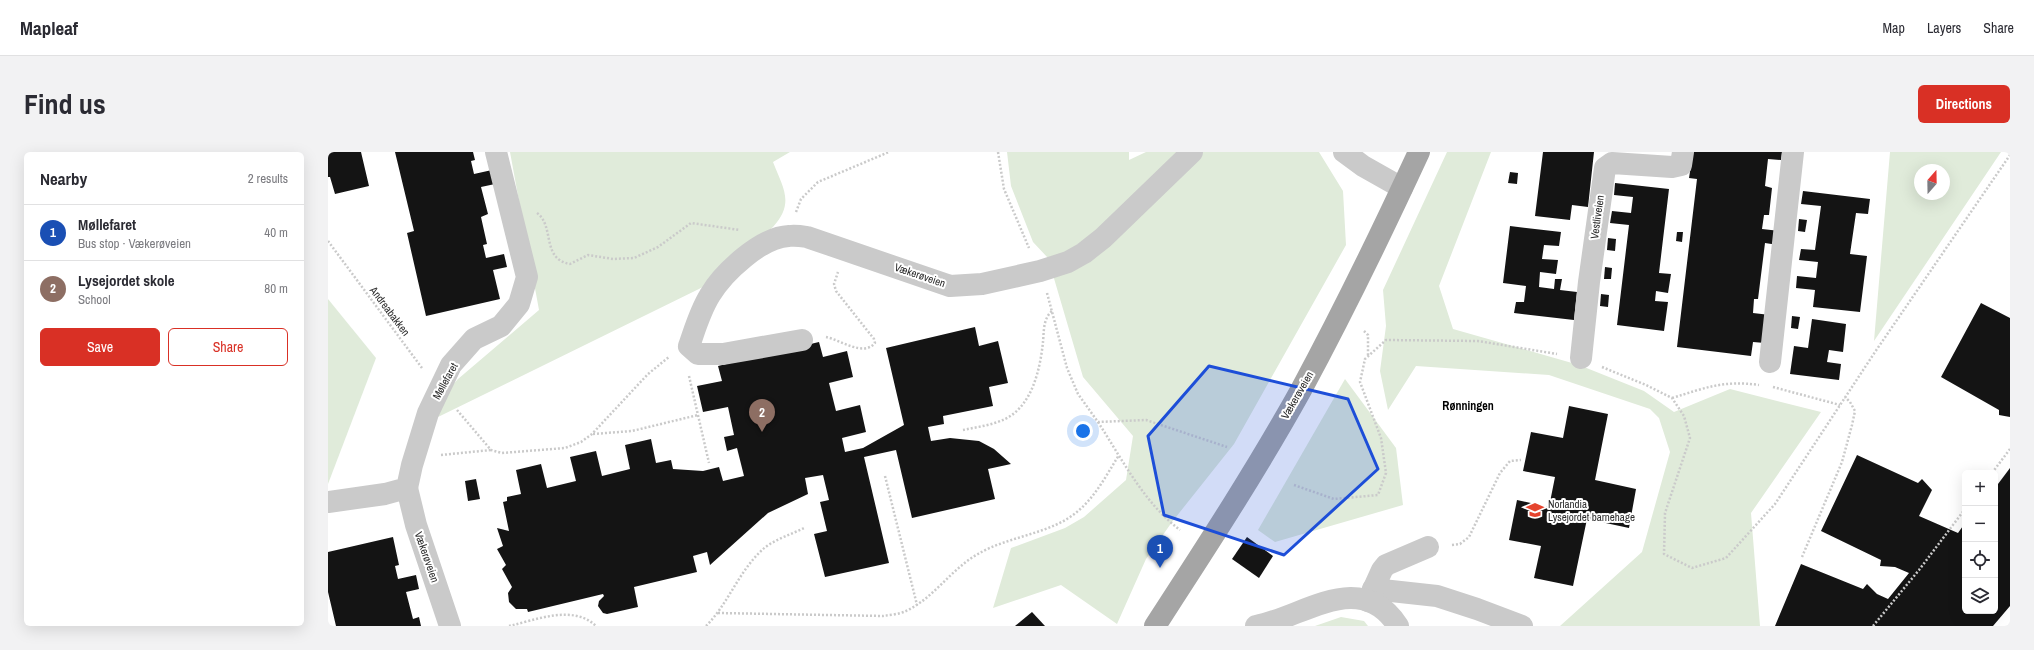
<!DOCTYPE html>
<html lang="en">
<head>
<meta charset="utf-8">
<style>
	body { margin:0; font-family:"Archivo Narrow",sans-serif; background:#f2f2f3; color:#2b2b33 }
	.controls { position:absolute; right:12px; bottom:12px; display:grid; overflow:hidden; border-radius:6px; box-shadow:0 4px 16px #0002 }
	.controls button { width:36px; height:36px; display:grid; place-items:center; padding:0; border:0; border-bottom:1px solid #e1e1e2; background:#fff; color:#2b2b33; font:20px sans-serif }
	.compass { position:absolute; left:1586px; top:12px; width:36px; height:36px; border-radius:50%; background:#fff; box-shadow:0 4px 16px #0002; rotate:20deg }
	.you { position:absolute; left:755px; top:279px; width:14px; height:14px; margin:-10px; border:3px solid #fff; border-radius:50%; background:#1a73e8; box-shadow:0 0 0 6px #1a73e833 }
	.badge { display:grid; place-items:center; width:26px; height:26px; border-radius:50%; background:#d93025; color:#fff; font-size:13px; font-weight:700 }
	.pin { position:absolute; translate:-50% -33px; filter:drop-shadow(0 1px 2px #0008) }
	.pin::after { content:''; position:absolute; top:21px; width:14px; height:12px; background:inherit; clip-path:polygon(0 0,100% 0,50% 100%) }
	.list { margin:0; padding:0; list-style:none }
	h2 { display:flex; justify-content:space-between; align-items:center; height:52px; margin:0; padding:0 16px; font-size:17px }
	h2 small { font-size:13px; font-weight:400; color:#7c7c81 }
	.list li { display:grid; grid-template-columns:26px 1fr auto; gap:12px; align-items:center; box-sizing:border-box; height:56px; padding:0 16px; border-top:1px solid #e1e1e2 }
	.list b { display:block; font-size:15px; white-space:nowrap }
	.list p { margin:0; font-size:13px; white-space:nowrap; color:#7c7c81 }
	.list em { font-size:13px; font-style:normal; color:#7c7c81 }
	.actions { display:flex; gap:8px; padding:12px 16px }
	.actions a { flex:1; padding:9px 0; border:1px solid #d93025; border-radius:6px; text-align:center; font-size:14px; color:#d93025 }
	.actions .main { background:#d93025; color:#fff }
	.icon { flex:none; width:22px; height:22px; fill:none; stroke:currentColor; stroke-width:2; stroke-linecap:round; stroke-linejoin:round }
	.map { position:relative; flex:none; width:1682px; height:474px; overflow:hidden; border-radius:6px }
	header { display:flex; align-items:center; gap:24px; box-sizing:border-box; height:56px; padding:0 20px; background:#fff; border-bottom:1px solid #e1e1e2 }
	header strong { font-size:19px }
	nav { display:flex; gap:22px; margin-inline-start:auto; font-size:14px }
	.intro { display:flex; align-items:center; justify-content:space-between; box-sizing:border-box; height:96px; padding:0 24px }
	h1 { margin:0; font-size:28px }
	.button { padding:10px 18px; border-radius:6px; background:#d93025; color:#fff; font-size:14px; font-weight:700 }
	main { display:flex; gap:24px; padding:0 24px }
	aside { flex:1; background:#fff; border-radius:6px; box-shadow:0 4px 16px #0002 }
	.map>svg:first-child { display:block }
	.green { fill:#e0ebda; fill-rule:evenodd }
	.building { fill:#141414 }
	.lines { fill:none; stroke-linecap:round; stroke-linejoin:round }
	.path { stroke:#cacaca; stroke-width:2.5; stroke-dasharray:2 2; stroke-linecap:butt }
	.minor { stroke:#cacaca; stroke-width:22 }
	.major { stroke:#a5a5a5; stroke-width:22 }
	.marked { fill:#1d4ed8; fill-opacity:0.2; stroke:#1d4ed8; stroke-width:3; stroke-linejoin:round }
	.labels { text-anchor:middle; stroke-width:4; stroke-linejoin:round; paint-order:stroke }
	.street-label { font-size:11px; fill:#2d2d2d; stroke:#fff }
	.poi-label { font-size:11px; fill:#2d2d2d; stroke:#fff; text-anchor:start }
	.neighbourhood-label { font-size:12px; font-weight:bold; fill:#000; stroke:#fff }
</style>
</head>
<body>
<header>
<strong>Mapleaf</strong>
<nav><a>Map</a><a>Layers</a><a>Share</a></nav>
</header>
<div class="intro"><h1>Find us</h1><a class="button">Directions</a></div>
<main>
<aside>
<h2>Nearby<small>2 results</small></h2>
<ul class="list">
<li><span class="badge" style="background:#1a4fb4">1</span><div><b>Møllefaret</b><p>Bus stop · Vækerøveien</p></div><em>40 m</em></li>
<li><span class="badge" style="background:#8d6e63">2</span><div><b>Lysejordet skole</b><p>School</p></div><em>80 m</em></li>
</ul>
<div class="actions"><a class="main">Save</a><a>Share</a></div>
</aside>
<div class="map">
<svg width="1682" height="474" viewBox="0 0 1682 474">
	<rect width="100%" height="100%" fill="#fff"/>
	<!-- green -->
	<g class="green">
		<path d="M182,0H462L445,10C455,36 467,51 445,75L375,135L110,265L113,246L130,227L211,158Z"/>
		<polygon points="679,0 801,0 801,8 818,0 991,0 1015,39 1018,93 906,292 844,370 818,407 789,472 733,433 665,456 683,396 737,376 756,365 798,328 805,284 755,225 720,106 705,90 683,34"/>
		<polygon points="1119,0 1163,0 1111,134 1125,177 1251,213 1316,239 1346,260 1402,237 1493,260 1423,361 1432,474 1232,474 1314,400 1342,300 1331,266 1322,257 1221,223 1088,214 1060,258 1052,219 1058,174 1055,138"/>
		<path d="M1562,0H1673L1546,189ZM1592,18H1616V42H1592Z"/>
		<polygon points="0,147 48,206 0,332"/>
		<polygon points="1017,227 1068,296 1075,353 947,390 930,378"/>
		<polygon points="1013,465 1036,469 1040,474 987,474"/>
	</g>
	<!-- building -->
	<g class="building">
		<polygon points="0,0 33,0 41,34 7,42 2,25 0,25"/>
		<polygon points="67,0 145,0 147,8 143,9 146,22 164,18 167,32 153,35 160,62 153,65 159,92 155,93 158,106 176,102 179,115 165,118 172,147 98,164 79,81 86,79"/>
		<polygon points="1215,0 1266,0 1260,55 1244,53 1242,68 1207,64"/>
		<polygon points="1365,0 1454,0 1453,8 1440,7 1437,34 1444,36 1441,63 1436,63 1434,77 1452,79 1450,93 1437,91 1430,147 1426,147 1425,161 1442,163 1437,191 1425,190 1423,204 1349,195 1369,27 1361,26"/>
		<polygon points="1182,20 1190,21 1189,32 1180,31"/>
		<polygon points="1287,31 1341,37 1331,121 1343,122 1340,141 1328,139 1327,149 1340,150 1336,179 1289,173 1301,73 1282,71 1284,59 1303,61 1305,45 1286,43"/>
		<polygon points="1475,39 1542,47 1540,62 1528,61 1522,102 1539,104 1532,160 1485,155 1487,138 1468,136 1469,124 1488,126 1490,110 1471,108 1473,97 1487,98 1493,54 1473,52"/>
		<polygon points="1471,67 1479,68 1477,80 1470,79"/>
		<polygon points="1182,74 1233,80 1231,94 1216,93 1214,107 1230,108 1228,122 1212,120 1211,135 1226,137 1227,127 1234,127 1232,138 1249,140 1246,168 1186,161 1188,150 1196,150 1198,134 1175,131"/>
		<polygon points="1349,80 1355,80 1354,90 1348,89"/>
		<polygon points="1280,86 1288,87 1287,99 1279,98"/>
		<polygon points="1277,115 1284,116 1283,127 1276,127"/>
		<polygon points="1273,142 1281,143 1280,155 1272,154"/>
		<polygon points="1653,151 1682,166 1682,265 1671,263 1671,258 1613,225"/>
		<polygon points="1464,164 1472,165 1470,177 1463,176"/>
		<polygon points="1484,167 1518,172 1515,200 1501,198 1499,210 1513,212 1511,228 1462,222 1466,194 1480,196"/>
		<polygon points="647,175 651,194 670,189 680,231 661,235 665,254 615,264 616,272 600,275 603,289 622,286 651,289 666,297 683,312 660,317 667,347 584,366 568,298 536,305 561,411 497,425 486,382 499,379 492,350 501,348 495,323 477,326 480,342 440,361 382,413 379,400 365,404 369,420 306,435 310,455 279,462 275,461 270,454 271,449 276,444 275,442 200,460 199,457 188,457 181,450 180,441 184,435 174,417 178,413 169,397 175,394 169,376 181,379 175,350 179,349 179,345 193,342 188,318 213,312 219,336 248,329 242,305 268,299 274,324 302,317 297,293 323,287 328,311 343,308 345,317 375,319 391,315 395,329 416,324 409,296 399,299 396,285 406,283 400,255 375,260 369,234 394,229 390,214 491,190 495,205 519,199 525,225 501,231 508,259 532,253 538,280 514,286 517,300 535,296 576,273 558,196"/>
		<polygon points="1241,254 1280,262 1267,328 1308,337 1301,376 1259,367 1245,434 1206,426 1213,394 1181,388 1189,348 1221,355 1227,325 1195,319 1203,280 1235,286"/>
		<polygon points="1529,303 1590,331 1594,327 1604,338 1591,364 1630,381 1637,371 1637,459 1667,459 1667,336 1682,316 1682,454 1665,474 1447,474 1473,412 1535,437 1539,432 1549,442 1560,447 1581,421 1567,415 1552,414 1553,408 1493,379"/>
		<polygon points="148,327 152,347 140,349 137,329"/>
		<polygon points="65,385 71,413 67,414 70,427 88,423 91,437 78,440 85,467 91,465 93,474 8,474 0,440 0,400"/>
		<polygon points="919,385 945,404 931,426 904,407"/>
		<polygon points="704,460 717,474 687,474"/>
	</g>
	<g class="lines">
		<!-- path -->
		<g class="path">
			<polyline points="670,0 676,37 701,96"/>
			<polyline points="468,60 473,47 490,30 561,0"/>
			<path d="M209,61C227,74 213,107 242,112L260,103L285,107L306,106L330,95L363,71L412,78"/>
			<polyline points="0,89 94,216"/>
			<polyline points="719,141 739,216 750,242 770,270 818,268 899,295"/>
			<polyline points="1036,179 1040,183 1040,203"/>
			<path d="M498,185C513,188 535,205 547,191L546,187L508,139L506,132L510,120"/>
			<polyline points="1274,215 1318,233 1344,246 1356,264 1362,286 1337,361 1336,402 1364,416 1398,406 1447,352 1547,200 1682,3"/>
			<polyline points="361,224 381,311"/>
			<polyline points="1445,235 1512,253"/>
			<path d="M1344,246C1377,236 1395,228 1431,233"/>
			<polyline points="129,258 163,298 174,301 237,296 253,290 264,282 320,222 341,205"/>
			<path d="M770,270C794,307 816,351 852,378"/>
			<path d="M635,278C649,275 665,273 677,267C704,254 712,218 715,190C716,179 715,167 724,159"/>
			<polyline points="265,282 304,279 370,263"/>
			<polyline points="113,303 163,298"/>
			<polyline points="1664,321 1682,297"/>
			<polyline points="557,324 589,453"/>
			<polyline points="966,333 1006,347 1050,343 1058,321 1053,286 1032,230 1037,207 1058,188 1150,189 1229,202"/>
			<polyline points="1124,393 1132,392 1141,385 1172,321 1182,309 1193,308"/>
			<polyline points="1474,405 1514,310 1524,273 1527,259 1522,250 1517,245"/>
			<path d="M390,461L555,464C562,463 572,462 578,459C606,446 623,417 650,402C680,384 724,382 750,359C768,344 779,322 791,303"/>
			<path d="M181,474C208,468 245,452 268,474"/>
			<path d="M378,474C400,452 410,421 433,399C444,388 462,383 476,376"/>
			<polyline points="1545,474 1591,418 1637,357"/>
		</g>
		<!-- minor -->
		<g class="minor">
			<polyline points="1016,0 1035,14 1074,36"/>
			<path d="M474,188L395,202H370L361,194C367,177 372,159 382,143C395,121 433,85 461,84C467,83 473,84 479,85L622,134L654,132L712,119L740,110L756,101L775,86L864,0"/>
			<polyline points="1253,206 1261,130 1277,16 1284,11 1344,15 1353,13 1355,0"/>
			<polyline points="1442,210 1465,0"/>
			<polyline points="79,336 88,373 122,474"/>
			<polyline points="0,350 57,342 79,336 84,313 100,261 123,213 146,187 173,174 191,152 199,125 168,0"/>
			<polyline points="1045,437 1109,444 1149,457 1194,474"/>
			<polyline points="1040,449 1054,418 1058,413 1100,395"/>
			<path d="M928,474C976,465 1032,416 1070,474"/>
		</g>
		<!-- major -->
		<path class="major" d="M827,474C877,397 928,319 973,238C1015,160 1054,80 1091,0"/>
	</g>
	<!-- marked area -->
	<path class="marked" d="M881,214L1020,247L1050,317L956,403L836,363L820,284Z"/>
	<!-- icons -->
	<defs>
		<g id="school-bare" transform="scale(1.38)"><path d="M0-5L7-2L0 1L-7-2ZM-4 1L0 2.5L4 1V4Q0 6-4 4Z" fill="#e5442e" stroke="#fff" stroke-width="2.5" paint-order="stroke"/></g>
	</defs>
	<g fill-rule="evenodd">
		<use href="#school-bare" x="1207" y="358"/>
	</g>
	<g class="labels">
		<!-- street labels -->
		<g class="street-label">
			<text transform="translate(1269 65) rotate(-82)" y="4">Vestliveien</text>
			<text transform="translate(592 123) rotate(19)" y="4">Vækerøveien</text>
			<text transform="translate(62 159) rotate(53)" y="4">Andreabakken</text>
			<text transform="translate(117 229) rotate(-61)" y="4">Møllefaret</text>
			<text transform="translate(969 243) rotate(-60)" y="4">Vækerøveien</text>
			<text transform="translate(99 405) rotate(71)" y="4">Vækerøveien</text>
		</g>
		<!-- poi labels -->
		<g class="poi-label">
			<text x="1220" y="356">Norlandia<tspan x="1220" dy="13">Lysejordet barnehage</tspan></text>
		</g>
		<!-- neighbourhood labels -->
		<g class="neighbourhood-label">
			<text x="1140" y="258">Rønningen</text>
		</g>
	</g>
</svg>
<div class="controls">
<button>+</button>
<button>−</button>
<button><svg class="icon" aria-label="locate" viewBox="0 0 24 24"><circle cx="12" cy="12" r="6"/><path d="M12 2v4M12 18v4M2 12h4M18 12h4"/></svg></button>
<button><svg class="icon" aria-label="layers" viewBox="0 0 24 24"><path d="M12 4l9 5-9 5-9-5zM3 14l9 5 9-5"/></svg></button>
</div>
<svg class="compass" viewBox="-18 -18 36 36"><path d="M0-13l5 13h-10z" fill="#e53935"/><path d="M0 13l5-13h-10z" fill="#7c7c81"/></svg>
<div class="you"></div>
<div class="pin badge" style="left:832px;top:416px;background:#1a4fb4">1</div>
<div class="pin badge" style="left:434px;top:280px;background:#8d6e63">2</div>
</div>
</main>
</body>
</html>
